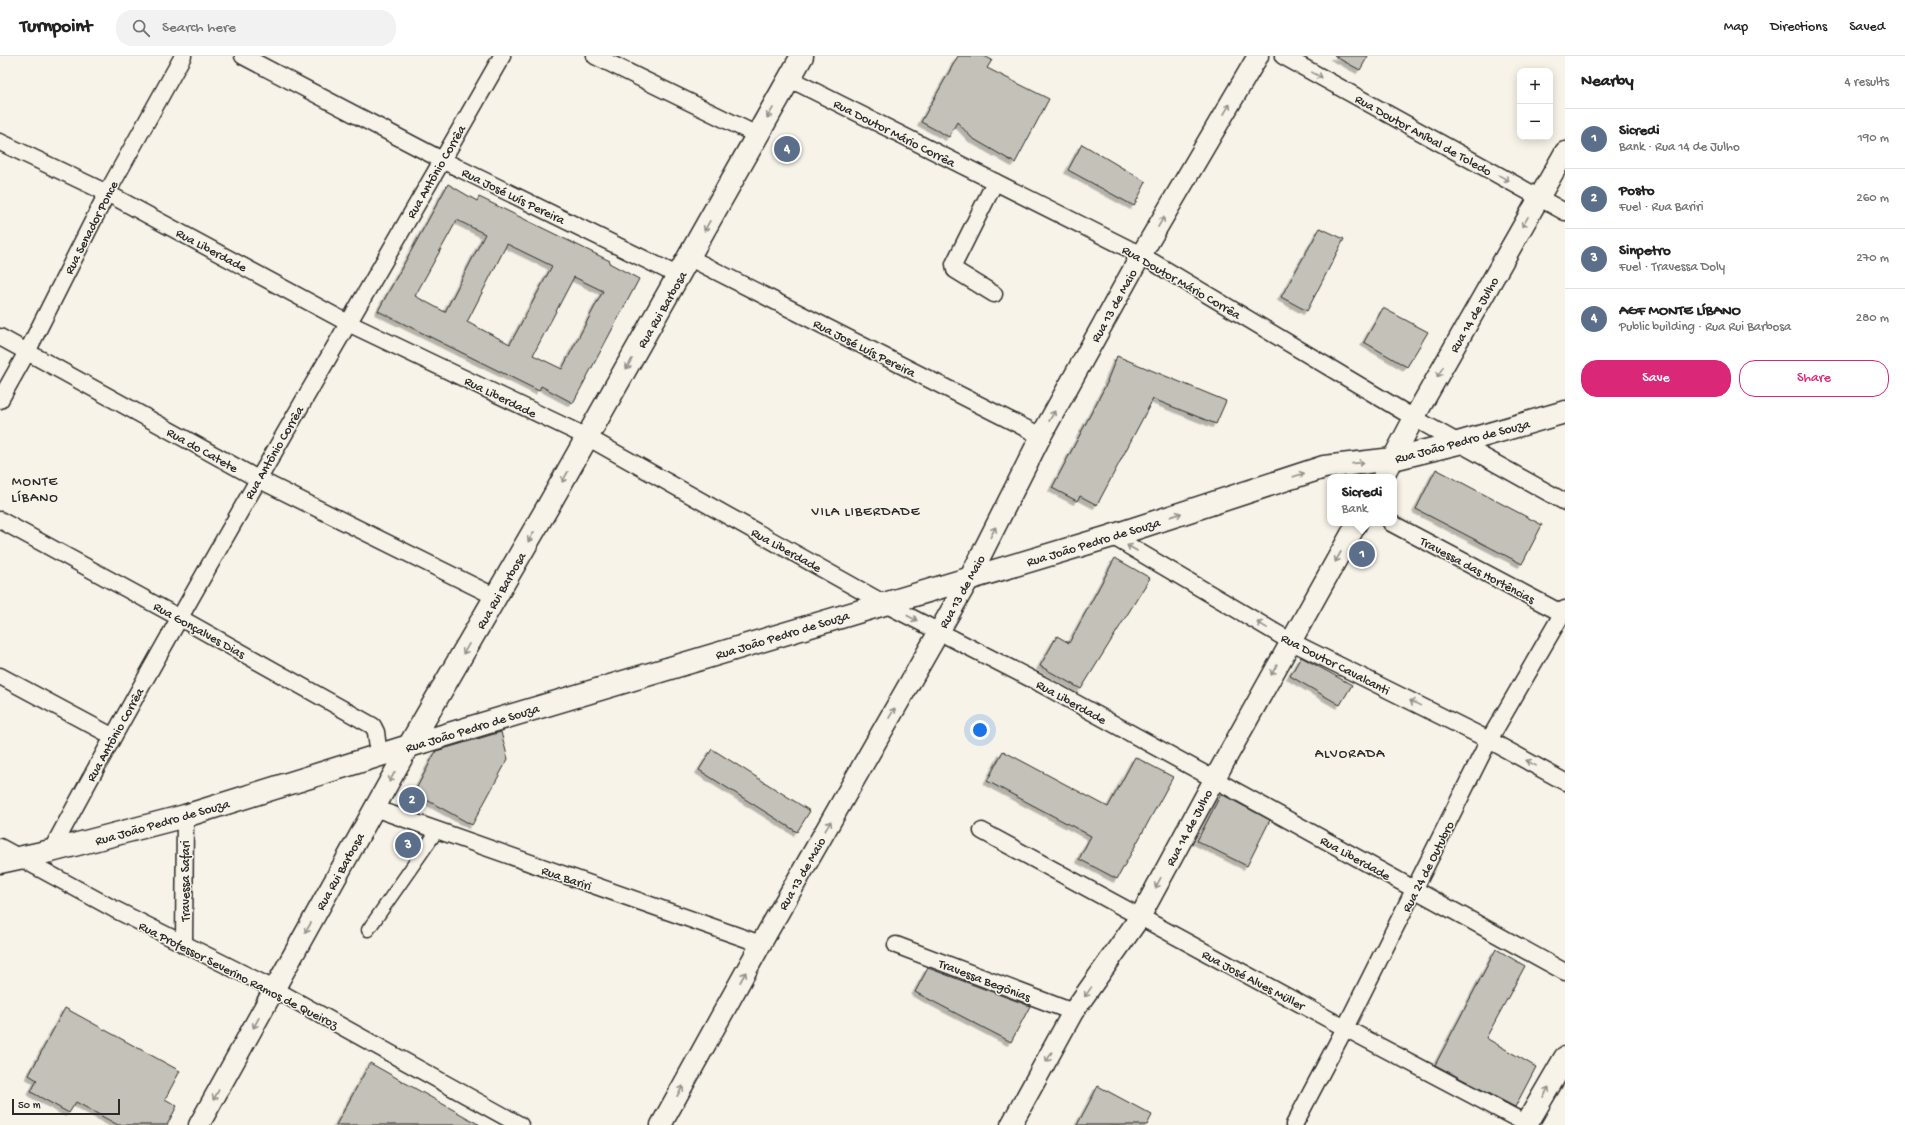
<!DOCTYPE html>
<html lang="en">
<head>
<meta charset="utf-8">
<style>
	body { margin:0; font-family:"Gochi Hand",sans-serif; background:#f2f2f2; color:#222 }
	.controls { position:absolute; right:12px; top:12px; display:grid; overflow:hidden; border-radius:8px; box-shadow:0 2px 10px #0003 }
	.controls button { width:36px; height:36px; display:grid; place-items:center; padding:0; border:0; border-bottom:1px solid #e0e0e0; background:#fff; color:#222; font:20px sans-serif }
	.scale { position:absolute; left:12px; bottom:10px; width:108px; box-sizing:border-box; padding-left:4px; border:2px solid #2b2b2b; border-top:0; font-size:11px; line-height:14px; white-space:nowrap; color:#2b2b2b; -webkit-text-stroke:3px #f7f3e8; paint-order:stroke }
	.you { position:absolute; left:980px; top:674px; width:14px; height:14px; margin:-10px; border:3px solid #fff; border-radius:50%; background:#1a73e8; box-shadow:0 0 0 6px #1a73e833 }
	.badge { display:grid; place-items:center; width:26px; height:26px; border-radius:50%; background:#db2777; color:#fff; font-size:13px; font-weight:700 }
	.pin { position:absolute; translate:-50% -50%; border:2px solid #fff; box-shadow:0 1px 4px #0006 }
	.popup { position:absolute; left:1327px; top:418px; width:70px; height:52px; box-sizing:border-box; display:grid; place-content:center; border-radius:8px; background:#fff; filter:drop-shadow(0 1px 3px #0005); font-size:13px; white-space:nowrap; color:#767676 }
	.popup b { font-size:15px; color:#222 }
	.popup::after { content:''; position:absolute; left:50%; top:100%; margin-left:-8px; border:8px solid transparent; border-top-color:#fff }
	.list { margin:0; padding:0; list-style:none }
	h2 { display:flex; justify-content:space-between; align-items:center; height:52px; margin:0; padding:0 16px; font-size:17px }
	h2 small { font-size:13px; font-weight:400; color:#767676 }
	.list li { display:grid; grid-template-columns:26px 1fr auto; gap:12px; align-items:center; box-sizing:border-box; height:60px; padding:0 16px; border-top:1px solid #e0e0e0 }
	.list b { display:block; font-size:15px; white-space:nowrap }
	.list p { margin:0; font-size:13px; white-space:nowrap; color:#767676 }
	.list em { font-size:13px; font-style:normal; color:#767676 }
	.actions { display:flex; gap:8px; padding:12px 16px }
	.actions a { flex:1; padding:9px 0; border:1px solid #db2777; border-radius:16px; text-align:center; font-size:14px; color:#db2777 }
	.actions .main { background:#db2777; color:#fff }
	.icon { flex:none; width:22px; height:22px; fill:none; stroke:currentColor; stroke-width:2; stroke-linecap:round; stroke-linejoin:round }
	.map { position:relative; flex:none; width:1565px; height:1069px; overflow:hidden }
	header { display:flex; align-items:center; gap:24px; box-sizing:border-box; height:56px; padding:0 20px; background:#fff; border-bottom:1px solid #e0e0e0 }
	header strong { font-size:19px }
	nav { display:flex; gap:22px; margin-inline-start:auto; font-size:14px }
	.search { width:280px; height:36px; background:#f2f2f2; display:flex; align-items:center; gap:10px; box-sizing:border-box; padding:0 14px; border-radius:16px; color:#767676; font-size:15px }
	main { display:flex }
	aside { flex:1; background:#fff }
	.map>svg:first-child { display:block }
	.building { fill:#c4c1b9; stroke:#2b2b2b; fill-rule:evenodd; filter:url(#shadow) }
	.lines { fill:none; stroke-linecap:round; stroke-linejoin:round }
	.pedestrian-casing { stroke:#2b2b2b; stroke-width:15 }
	.minor-casing { stroke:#2b2b2b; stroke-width:19 }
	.tertiary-casing { stroke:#2b2b2b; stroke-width:23 }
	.secondary-casing { stroke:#2b2b2b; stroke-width:25 }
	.pedestrian { stroke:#f7f3e8; stroke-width:12 }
	.minor { stroke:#f7f3e8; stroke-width:16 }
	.tertiary { stroke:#f7f3e8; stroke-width:20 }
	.secondary { stroke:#f7f3e8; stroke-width:22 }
	.oneway { stroke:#918f8a }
	.labels { text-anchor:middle; stroke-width:3; stroke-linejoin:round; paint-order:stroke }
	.street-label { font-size:13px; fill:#2b2b2b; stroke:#f7f3e8 }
	.neighbourhood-label { font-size:14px; letter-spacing:1px; fill:#2b2b2b; stroke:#f7f3e8 }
</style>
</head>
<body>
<header>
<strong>Turnpoint</strong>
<div class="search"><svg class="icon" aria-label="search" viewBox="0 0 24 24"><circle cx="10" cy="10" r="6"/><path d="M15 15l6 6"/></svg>Search here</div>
<nav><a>Map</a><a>Directions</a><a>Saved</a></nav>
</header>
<main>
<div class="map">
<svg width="1565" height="1069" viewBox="0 0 1565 1069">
	<defs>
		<filter id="shadow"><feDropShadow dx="-3.5" dy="3.5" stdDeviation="0" flood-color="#0004"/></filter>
	</defs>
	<rect width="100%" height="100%" fill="#f7f3e8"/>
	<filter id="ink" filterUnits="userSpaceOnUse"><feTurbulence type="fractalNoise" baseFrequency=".025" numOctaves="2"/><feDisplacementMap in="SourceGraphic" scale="8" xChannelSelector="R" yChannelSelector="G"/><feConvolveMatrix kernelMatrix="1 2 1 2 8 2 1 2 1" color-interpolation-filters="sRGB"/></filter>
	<g filter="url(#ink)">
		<!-- building -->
		<g class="building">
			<polygon points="958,0 984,0 992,4 987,12 1049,43 1015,107 972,82 957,66 949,81 921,66"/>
			<polygon points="1334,0 1368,0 1360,14"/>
			<polygon points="1082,88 1146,126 1134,150 1068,114"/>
			<path d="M448,128L477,145L479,141L610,205L609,207L639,223L573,347L541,330L539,335L378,255ZM457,164L485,178L445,256L415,240ZM507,188L552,210L510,288L467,266ZM574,221L603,235L562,313L533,299Z"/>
			<polygon points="1320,172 1344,183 1307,255 1281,241"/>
			<polygon points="1383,252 1428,276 1407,311 1364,286"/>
			<polygon points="1117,300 1226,345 1216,368 1153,343 1097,449 1080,440 1077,445 1052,432 1108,325 1107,325"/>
			<polygon points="1436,413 1542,469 1522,508 1416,453"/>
			<polygon points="1115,502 1150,522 1081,633 1040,610 1057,580 1069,587"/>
			<polygon points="1301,601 1352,629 1340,649 1290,620"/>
			<polygon points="501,676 508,703 472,769 414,737 436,695"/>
			<polygon points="712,693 810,755 797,776 699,714"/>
			<polygon points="1003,695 1108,751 1135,701 1173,721 1117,823 1079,803 1091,780 987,725"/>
			<polygon points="1221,738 1270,764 1247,810 1197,785"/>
			<polygon points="1496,893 1525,910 1486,982 1536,1011 1515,1051 1435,1009"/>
			<polygon points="928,912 1030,950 1011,986 915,936"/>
			<polygon points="65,952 180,1015 165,1043 177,1050 167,1069 118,1069 76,1046 69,1057 31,1036 37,1024 29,1019"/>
			<polygon points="370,1007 441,1047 480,1069 336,1069"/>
			<polygon points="1098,1030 1152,1059 1147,1069 1077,1069"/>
		</g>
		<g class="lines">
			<!-- pedestrian casing -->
			<g class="pedestrian-casing">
				<polyline id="pedestrian" points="368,874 437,775"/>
			</g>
			<!-- minor casing -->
			<g class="minor-casing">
				<g id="minor">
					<polyline points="243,0 442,104 679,220"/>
					<polyline points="595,0 757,79"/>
					<polyline points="1283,0 1565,156"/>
					<polyline points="790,23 1141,199 1414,362 1565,446"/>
					<polyline points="0,86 107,137 348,267 587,381 885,548 1041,628 1565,916"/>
					<polyline points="690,202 1041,380"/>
					<polyline points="994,238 955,214 954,208 995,126"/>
					<polyline points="0,281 258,423 496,541"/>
					<polyline points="0,344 27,296 107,137 183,0"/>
					<polyline points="0,464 180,562 373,670 376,676 379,700"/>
					<polyline points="1391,467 1565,559"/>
					<polyline points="1112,480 1290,585 1489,684 1565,726"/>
					<polyline points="0,620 112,680"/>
					<polyline points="374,752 761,888"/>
					<polyline points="982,775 1345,972 1527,1068"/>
					<polyline points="0,791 114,853 274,933 520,1069"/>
					<path d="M51,795C195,527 351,265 502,0"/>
					<polyline points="184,889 185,760"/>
					<polyline points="896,889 1073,956"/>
					<polyline points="1294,1069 1345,972 1489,684 1565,553"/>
				</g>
			</g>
			<!-- tertiary casing -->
			<g class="tertiary-casing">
				<g id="tertiary">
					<polyline points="1383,421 1414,362 1565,96"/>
					<polyline points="199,1069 409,690"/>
					<polyline points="661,1069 767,877 969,523 1041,380 1141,199 1258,0"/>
					<polyline points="1011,1069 1073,956 1140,861 1214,724 1357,467"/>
				</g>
			</g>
			<!-- secondary casing -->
			<g class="secondary-casing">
				<g id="secondary">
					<polyline points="409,690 550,447 802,0"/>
					<polyline points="0,806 51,795 185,760 409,690 1112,480 1324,411 1393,403 1458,387 1565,356"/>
					<polyline points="1526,1069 1565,1002"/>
				</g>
			</g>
			<!-- pedestrian -->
			<use href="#pedestrian" class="pedestrian"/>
			<!-- minor -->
			<use href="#minor" class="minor"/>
			<!-- tertiary -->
			<use href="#tertiary" class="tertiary"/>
			<!-- secondary -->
			<use href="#secondary" class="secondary"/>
		</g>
		<!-- one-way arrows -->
		<defs><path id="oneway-shaft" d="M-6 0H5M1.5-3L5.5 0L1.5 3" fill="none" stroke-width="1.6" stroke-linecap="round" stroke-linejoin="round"/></defs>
		<g class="oneway">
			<use href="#oneway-shaft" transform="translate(1317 19) rotate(29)"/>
			<use href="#oneway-shaft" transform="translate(1227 53) rotate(-60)"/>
			<use href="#oneway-shaft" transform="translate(770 57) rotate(121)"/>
			<use href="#oneway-shaft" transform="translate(1504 122) rotate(29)"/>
			<use href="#oneway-shaft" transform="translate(1161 166) rotate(-60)"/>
			<use href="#oneway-shaft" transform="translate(1525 166) rotate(120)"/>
			<use href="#oneway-shaft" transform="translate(707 170) rotate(119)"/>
			<use href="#oneway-shaft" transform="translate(629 308) rotate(120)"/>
			<use href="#oneway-shaft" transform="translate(1440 316) rotate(120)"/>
			<use href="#oneway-shaft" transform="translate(1052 360) rotate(-61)"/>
			<use href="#oneway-shaft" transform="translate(1358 407) rotate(-6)"/>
			<use href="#oneway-shaft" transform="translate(1299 419) rotate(-18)"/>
			<use href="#oneway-shaft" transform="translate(565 421) rotate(119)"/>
			<use href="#oneway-shaft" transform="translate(1176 459) rotate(-18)"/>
			<use href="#oneway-shaft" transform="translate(993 476) rotate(-63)"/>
			<use href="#oneway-shaft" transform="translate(531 481) rotate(120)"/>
			<use href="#oneway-shaft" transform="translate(1132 492) rotate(-150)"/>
			<use href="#oneway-shaft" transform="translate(1338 501) rotate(119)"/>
			<use href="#oneway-shaft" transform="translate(912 562) rotate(28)"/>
			<use href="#oneway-shaft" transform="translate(1262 569) rotate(-149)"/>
			<use href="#oneway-shaft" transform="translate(466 593) rotate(120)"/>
			<use href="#oneway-shaft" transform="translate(1274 614) rotate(119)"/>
			<use href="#oneway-shaft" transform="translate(1415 647) rotate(-154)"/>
			<use href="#oneway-shaft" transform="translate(892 657) rotate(-60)"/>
			<use href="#oneway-shaft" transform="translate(1531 707) rotate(-151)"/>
			<use href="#oneway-shaft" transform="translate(392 721) rotate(119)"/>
			<use href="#oneway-shaft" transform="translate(828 770) rotate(-60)"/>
			<use href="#oneway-shaft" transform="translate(1158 827) rotate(118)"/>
			<use href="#oneway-shaft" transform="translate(308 872) rotate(119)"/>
			<use href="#oneway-shaft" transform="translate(743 921) rotate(-61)"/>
			<use href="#oneway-shaft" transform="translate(1088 936) rotate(125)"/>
			<use href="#oneway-shaft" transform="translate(256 967) rotate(119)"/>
			<use href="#oneway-shaft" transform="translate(1049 1001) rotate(119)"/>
			<use href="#oneway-shaft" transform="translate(680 1035) rotate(-61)"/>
			<use href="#oneway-shaft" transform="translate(1546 1036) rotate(-60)"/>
			<use href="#oneway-shaft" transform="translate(216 1039) rotate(119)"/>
		</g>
	</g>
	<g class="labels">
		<!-- street labels -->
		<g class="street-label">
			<text transform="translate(895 76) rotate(27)" y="5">Rua Doutor Mário Corrêa</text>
			<text transform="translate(1424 78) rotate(29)" y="5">Rua Doutor Aníbal de Toledo</text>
			<text transform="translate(435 115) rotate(-60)" y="5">Rua Antônio Corrêa</text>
			<text transform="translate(514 139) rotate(26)" y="5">Rua José Luís Pereira</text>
			<text transform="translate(90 171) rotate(-63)" y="5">Rua Senador Ponce</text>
			<text transform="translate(212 193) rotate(28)" y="5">Rua Liberdade</text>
			<text transform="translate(1182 225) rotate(30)" y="5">Rua Doutor Mário Corrêa</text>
			<text transform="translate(1113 249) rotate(-61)" y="5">Rua 13 de Maio</text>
			<text transform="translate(661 253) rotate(-60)" y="5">Rua Rui Barbosa</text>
			<text transform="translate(1473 258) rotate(-60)" y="5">Rua 14 de Julho</text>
			<text transform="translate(865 291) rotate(27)" y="5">Rua José Luís Pereira</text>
			<text transform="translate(501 340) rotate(26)" y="5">Rua Liberdade</text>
			<text transform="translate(1462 384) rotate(-15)" y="5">Rua João Pedro de Souza</text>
			<text transform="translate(203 393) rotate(29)" y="5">Rua do Catete</text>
			<text transform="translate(273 396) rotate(-60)" y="5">Rua Antônio Corrêa</text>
			<text transform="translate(1093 485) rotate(-17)" y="5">Rua João Pedro de Souza</text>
			<text transform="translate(787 493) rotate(29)" y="5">Rua Liberdade</text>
			<text transform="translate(1478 513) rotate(28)" y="5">Travessa das Hortências</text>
			<text transform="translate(500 534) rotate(-60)" y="5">Rua Rui Barbosa</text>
			<text transform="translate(961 535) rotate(-61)" y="5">Rua 13 de Maio</text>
			<text transform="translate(200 573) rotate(29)" y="5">Rua Gonçalves Dias</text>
			<text transform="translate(782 578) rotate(-17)" y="5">Rua João Pedro de Souza</text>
			<text transform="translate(1336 607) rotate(27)" y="5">Rua Doutor Cavalcanti</text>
			<text transform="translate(1072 645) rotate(29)" y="5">Rua Liberdade</text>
			<text transform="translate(472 671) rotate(-17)" y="5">Rua João Pedro de Souza</text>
			<text transform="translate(114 678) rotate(-61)" y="5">Rua Antônio Corrêa</text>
			<text transform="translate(162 765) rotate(-16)" y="5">Rua João Pedro de Souza</text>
			<text transform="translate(1188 771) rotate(-62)" y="5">Rua 14 de Julho</text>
			<text transform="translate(1356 801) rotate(29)" y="5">Rua Liberdade</text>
			<text transform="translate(1427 810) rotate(-63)" y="5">Rua 24 de Outubro</text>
			<text transform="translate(339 815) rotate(-61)" y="5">Rua Rui Barbosa</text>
			<text transform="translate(801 817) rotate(-60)" y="5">Rua 13 de Maio</text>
			<text transform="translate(567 821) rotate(19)" y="5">Rua Bariri</text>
			<text transform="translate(184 825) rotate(-90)" y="5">Travessa Safari</text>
			<text transform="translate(239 918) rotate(27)" y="5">Rua Professor Severino Ramos de Queiroz</text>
			<text transform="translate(985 923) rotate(21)" y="5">Travessa Begônias</text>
			<text transform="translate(1254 923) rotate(28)" y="5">Rua José Alves Müller</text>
		</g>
		<!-- neighbourhood labels -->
		<g class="neighbourhood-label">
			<text x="35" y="429">MONTE<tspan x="35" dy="16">LÍBANO</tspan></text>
			<text x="866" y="459">VILA LIBERDADE</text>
			<text x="1350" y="701">ALVORADA</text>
		</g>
	</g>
</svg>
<div class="controls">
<button>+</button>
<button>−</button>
</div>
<div class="scale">50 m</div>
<div class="you"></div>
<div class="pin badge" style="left:1362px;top:498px;background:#5c6f8a">1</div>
<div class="popup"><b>Sicredi</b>Bank</div>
<div class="pin badge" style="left:412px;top:744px;background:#5c6f8a">2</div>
<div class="pin badge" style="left:408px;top:789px;background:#5c6f8a">3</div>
<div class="pin badge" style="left:787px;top:93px;background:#5c6f8a">4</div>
</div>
<aside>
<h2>Nearby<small>4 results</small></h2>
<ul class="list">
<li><span class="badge" style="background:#5c6f8a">1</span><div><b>Sicredi</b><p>Bank · Rua 14 de Julho</p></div><em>190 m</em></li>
<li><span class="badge" style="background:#5c6f8a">2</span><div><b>Posto</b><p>Fuel · Rua Bariri</p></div><em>260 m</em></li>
<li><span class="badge" style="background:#5c6f8a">3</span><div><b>Sinpetro</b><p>Fuel · Travessa Doly</p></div><em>270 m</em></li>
<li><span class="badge" style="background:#5c6f8a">4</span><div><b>AGF MONTE LÍBANO</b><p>Public building · Rua Rui Barbosa</p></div><em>280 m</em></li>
</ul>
<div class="actions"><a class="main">Save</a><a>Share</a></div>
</aside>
</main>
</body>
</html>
